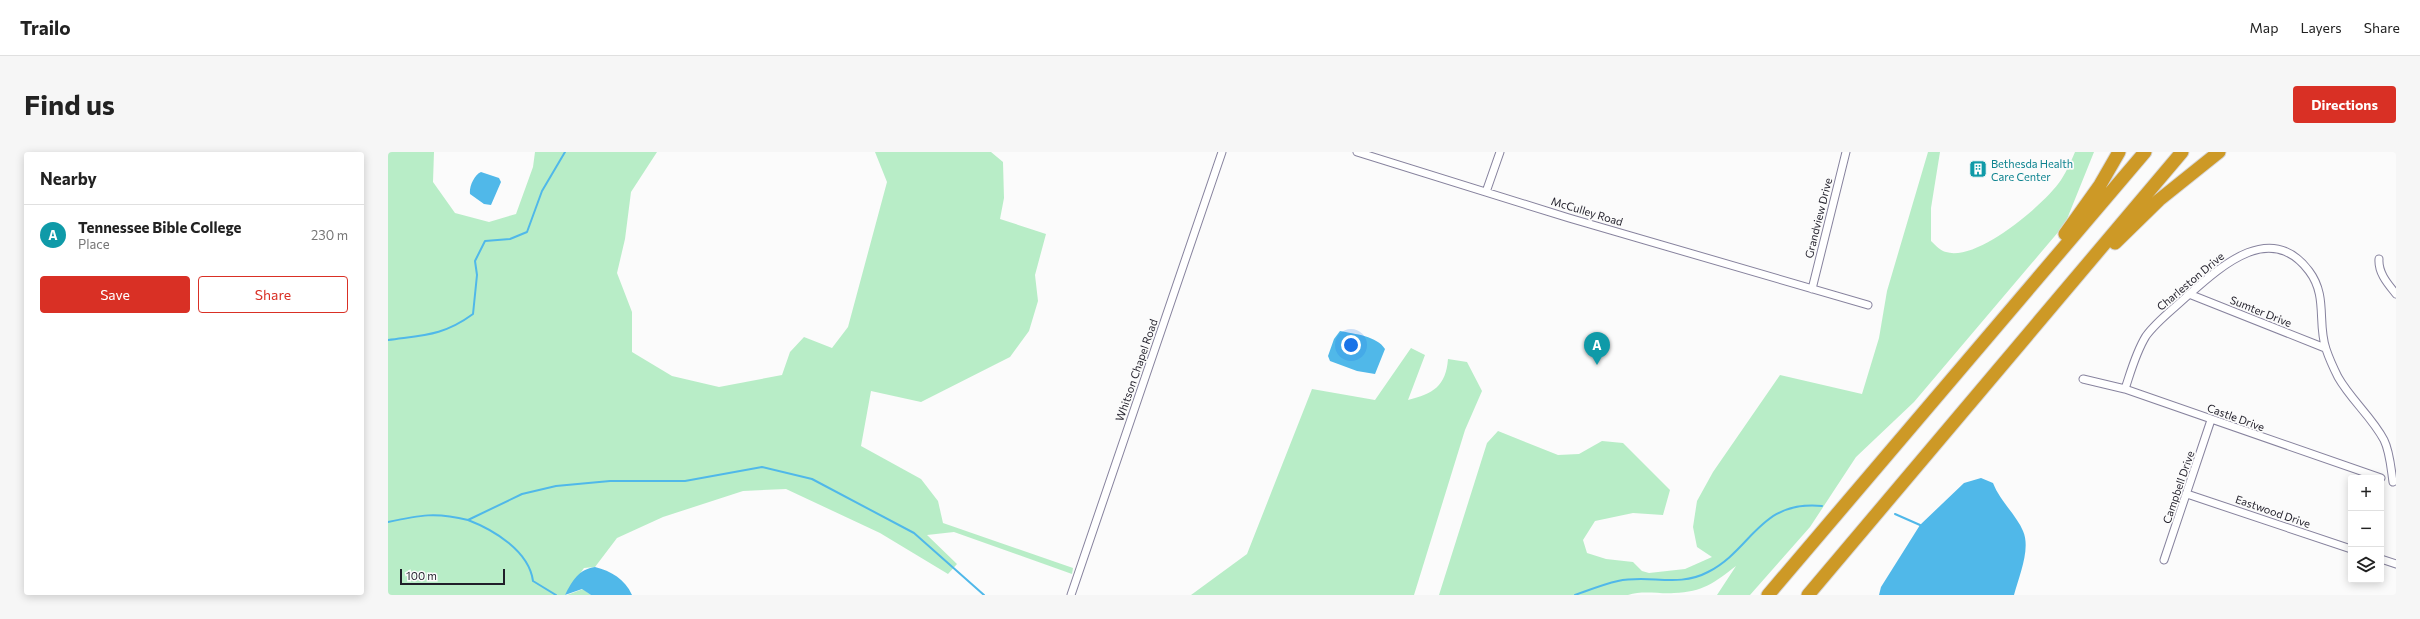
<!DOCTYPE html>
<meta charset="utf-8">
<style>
body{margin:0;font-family:Commissioner,sans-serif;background:#f6f6f6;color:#222}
.controls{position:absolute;right:12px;bottom:12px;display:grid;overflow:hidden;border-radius:4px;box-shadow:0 2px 10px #0003}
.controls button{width:36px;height:36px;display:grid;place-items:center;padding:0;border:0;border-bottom:1px solid #e0e0e0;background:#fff;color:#222;font:20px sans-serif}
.scale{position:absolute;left:12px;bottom:10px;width:105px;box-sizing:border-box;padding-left:4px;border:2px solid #201e29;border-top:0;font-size:11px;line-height:14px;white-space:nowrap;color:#201e29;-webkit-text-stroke:3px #fbfbfb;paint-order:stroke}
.you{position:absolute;left:963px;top:193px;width:14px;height:14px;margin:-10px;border:3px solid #fff;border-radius:50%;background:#1a73e8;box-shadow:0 0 0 6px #1a73e833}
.badge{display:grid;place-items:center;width:26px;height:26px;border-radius:50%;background:#d93025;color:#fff;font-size:13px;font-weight:700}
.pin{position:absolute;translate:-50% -33px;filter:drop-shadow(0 1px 2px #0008)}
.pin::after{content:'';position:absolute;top:21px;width:14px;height:12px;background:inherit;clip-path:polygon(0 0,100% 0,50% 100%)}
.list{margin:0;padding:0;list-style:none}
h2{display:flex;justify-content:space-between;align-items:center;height:52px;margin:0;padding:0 16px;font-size:17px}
h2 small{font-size:13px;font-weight:400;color:#767676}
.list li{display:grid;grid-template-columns:26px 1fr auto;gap:12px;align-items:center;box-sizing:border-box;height:60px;padding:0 16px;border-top:1px solid #e0e0e0}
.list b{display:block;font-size:15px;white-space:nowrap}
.list p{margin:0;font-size:13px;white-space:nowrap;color:#767676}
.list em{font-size:13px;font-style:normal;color:#767676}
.actions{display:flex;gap:8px;padding:12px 16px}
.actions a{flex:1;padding:9px 0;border:1px solid #d93025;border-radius:4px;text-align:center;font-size:14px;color:#d93025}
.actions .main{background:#d93025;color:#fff}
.icon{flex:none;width:22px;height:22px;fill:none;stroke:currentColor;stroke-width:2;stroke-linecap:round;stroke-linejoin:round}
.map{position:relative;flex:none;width:2008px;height:443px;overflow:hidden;border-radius:4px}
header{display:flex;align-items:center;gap:24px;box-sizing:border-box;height:56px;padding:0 20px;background:#fff;border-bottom:1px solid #e0e0e0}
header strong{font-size:19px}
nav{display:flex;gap:22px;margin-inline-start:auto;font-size:14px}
.intro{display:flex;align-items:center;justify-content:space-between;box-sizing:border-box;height:96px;padding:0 24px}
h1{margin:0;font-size:28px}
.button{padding:10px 18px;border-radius:4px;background:#d93025;color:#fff;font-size:14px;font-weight:700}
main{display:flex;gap:24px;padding:0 24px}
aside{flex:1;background:#fff;border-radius:4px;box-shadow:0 2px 10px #0003}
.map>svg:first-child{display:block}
.green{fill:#b8edc7}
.water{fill:#50b8e9}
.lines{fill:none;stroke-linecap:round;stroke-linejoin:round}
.stream{stroke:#50b8e9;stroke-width:2}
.minor-casing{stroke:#87839e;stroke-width:9}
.motorway-casing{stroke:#d7d6d8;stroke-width:15}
.minor{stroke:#fff;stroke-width:7}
.motorway{stroke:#cd9926;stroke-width:13}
.labels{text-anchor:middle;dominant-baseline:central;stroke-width:3.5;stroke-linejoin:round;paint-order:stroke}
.culture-label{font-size:11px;fill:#0d838f;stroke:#fbfbfb;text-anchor:start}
.street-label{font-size:11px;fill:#201e29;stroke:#fbfbfb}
</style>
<header>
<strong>Trailo</strong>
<nav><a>Map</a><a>Layers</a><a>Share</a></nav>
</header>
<div class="intro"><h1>Find us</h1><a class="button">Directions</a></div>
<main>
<aside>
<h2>Nearby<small></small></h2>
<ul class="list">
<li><span class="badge" style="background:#0f9aa8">A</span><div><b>Tennessee Bible College</b><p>Place</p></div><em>230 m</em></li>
</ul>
<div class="actions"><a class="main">Save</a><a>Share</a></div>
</aside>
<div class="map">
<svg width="2008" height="443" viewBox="0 0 2008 443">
<rect width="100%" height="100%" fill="#fbfbfb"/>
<path class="green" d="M0,0H46L45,30L67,61L101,70L128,62L145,15L147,0H269L243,40L237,87L229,121L244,160V200L284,224L331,235L394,223L402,200L416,185L444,196L460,175L499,30L487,0H603L615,10L616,46L612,67L658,82L647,123L650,149L641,179L622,205L533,250L483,239L473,294L533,327L550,349L555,371L685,416L684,422L566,380L539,383L569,412L560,422L492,381L398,337L355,339L275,365L229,386L207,415L196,416L177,443H0Z
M1540,0H1552L1543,56V89C1547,93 1553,99 1558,100C1589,110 1657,52 1673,28C1679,19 1683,9 1687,0H1706L1677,72L1526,250L1468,305L1422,375L1362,443H1329L1348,414C1326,431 1315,440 1286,441C1270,442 1255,438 1240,443H1051L1099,291L1110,279L1170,303L1191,302L1214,289L1235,291L1282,338L1275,363L1245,361L1207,369L1195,388L1199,401L1218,407L1245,410L1254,419L1261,421L1297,417L1324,405L1309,395L1305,375L1309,349L1325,320L1392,223L1474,242L1491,186L1499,139Z
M1023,196L1037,203L1020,248C1045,242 1058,234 1060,207L1079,210L1094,239L1077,278L1026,443H803L859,402L924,237L987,248Z
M195,437L203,443H179Z"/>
<path class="water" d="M93,20L111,26L113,30L103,53L96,52L82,42C81,35 86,23 93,20Z
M952,179C967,182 989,184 997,197L987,222L969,219L942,209L940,204L946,187Z
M1593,326L1605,331C1612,349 1629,364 1635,379C1643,397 1631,424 1626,443H1491L1493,435L1532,373L1576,331Z
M207,415C223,419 237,427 244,443H203L194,437L177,443C184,429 191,417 207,415Z"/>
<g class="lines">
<path class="stream" d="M0,188C35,183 55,184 85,162L89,123L87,109L97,89L122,87L139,80L154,39L177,0
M1507,362L1532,373
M80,368C106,378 141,399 145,429L168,443
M0,370C32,363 48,360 80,368L134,342L168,334L222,329H297L374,315L424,327L526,381L596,443
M1187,443C1201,438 1216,432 1230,429C1261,422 1290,436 1320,420C1365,397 1371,348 1434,354"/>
<defs>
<path id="minor" d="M969,0L1181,66L1480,153
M1098,40L1112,0
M1991,107C1990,121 2000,132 2008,142
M1424,137L1458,0
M1801,142L1937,196
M1695,227L1737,237L1993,326
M1737,237C1743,219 1748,200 1758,184C1768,170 1784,158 1797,146C1831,116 1882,67 1921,119C1940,144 1929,171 1938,197C1941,206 1946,217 1950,225C1963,248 1984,265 1996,288C2002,300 2003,317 2005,330
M1799,342L1963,397
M1993,407L2008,412
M1776,408L1823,268
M683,443L834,0"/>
<path id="motorway" d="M1677,82L1712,33L1731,0
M1727,91L1771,48L1831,0
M1380,443L1757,0
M1420,443L1794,0"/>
</defs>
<use href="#minor" class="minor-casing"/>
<use href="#motorway" class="motorway-casing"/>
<use href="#minor" class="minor"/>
<use href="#motorway" class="motorway"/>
</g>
<defs>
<symbol id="building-square" viewBox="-11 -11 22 22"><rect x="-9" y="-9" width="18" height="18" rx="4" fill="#0f9aa8" stroke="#fbfbfb"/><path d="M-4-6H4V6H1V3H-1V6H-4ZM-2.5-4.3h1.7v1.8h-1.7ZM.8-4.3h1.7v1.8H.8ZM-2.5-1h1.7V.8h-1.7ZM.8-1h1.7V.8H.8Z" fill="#fff"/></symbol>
</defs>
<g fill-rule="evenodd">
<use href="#building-square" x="1580" y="7" width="20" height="20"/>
</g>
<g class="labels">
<g class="culture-label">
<text x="1603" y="11">Bethesda Health<tspan x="1603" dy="13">Care Center</tspan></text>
</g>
<g class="street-label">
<text transform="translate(1199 59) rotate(17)">McCulley Road</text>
<text transform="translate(1430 66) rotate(-76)">Grandview Drive</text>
<text transform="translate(1802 129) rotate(-40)">Charleston Drive</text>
<text transform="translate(1873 159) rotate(22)">Sumter Drive</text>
<text transform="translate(748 218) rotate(-71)">Whitson Chapel Road</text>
<text transform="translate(1848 265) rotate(20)">Castle Drive</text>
<text transform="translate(1790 335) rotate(-71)">Campbell Drive</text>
<text transform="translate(1885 359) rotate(19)">Eastwood Drive</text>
</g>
</g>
</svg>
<div class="controls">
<button>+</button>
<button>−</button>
<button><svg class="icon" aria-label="layers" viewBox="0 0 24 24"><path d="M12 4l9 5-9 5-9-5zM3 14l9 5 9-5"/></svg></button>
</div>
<div class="scale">100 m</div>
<div class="you"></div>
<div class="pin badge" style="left:1209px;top:213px;background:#0f9aa8">A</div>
</div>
</main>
